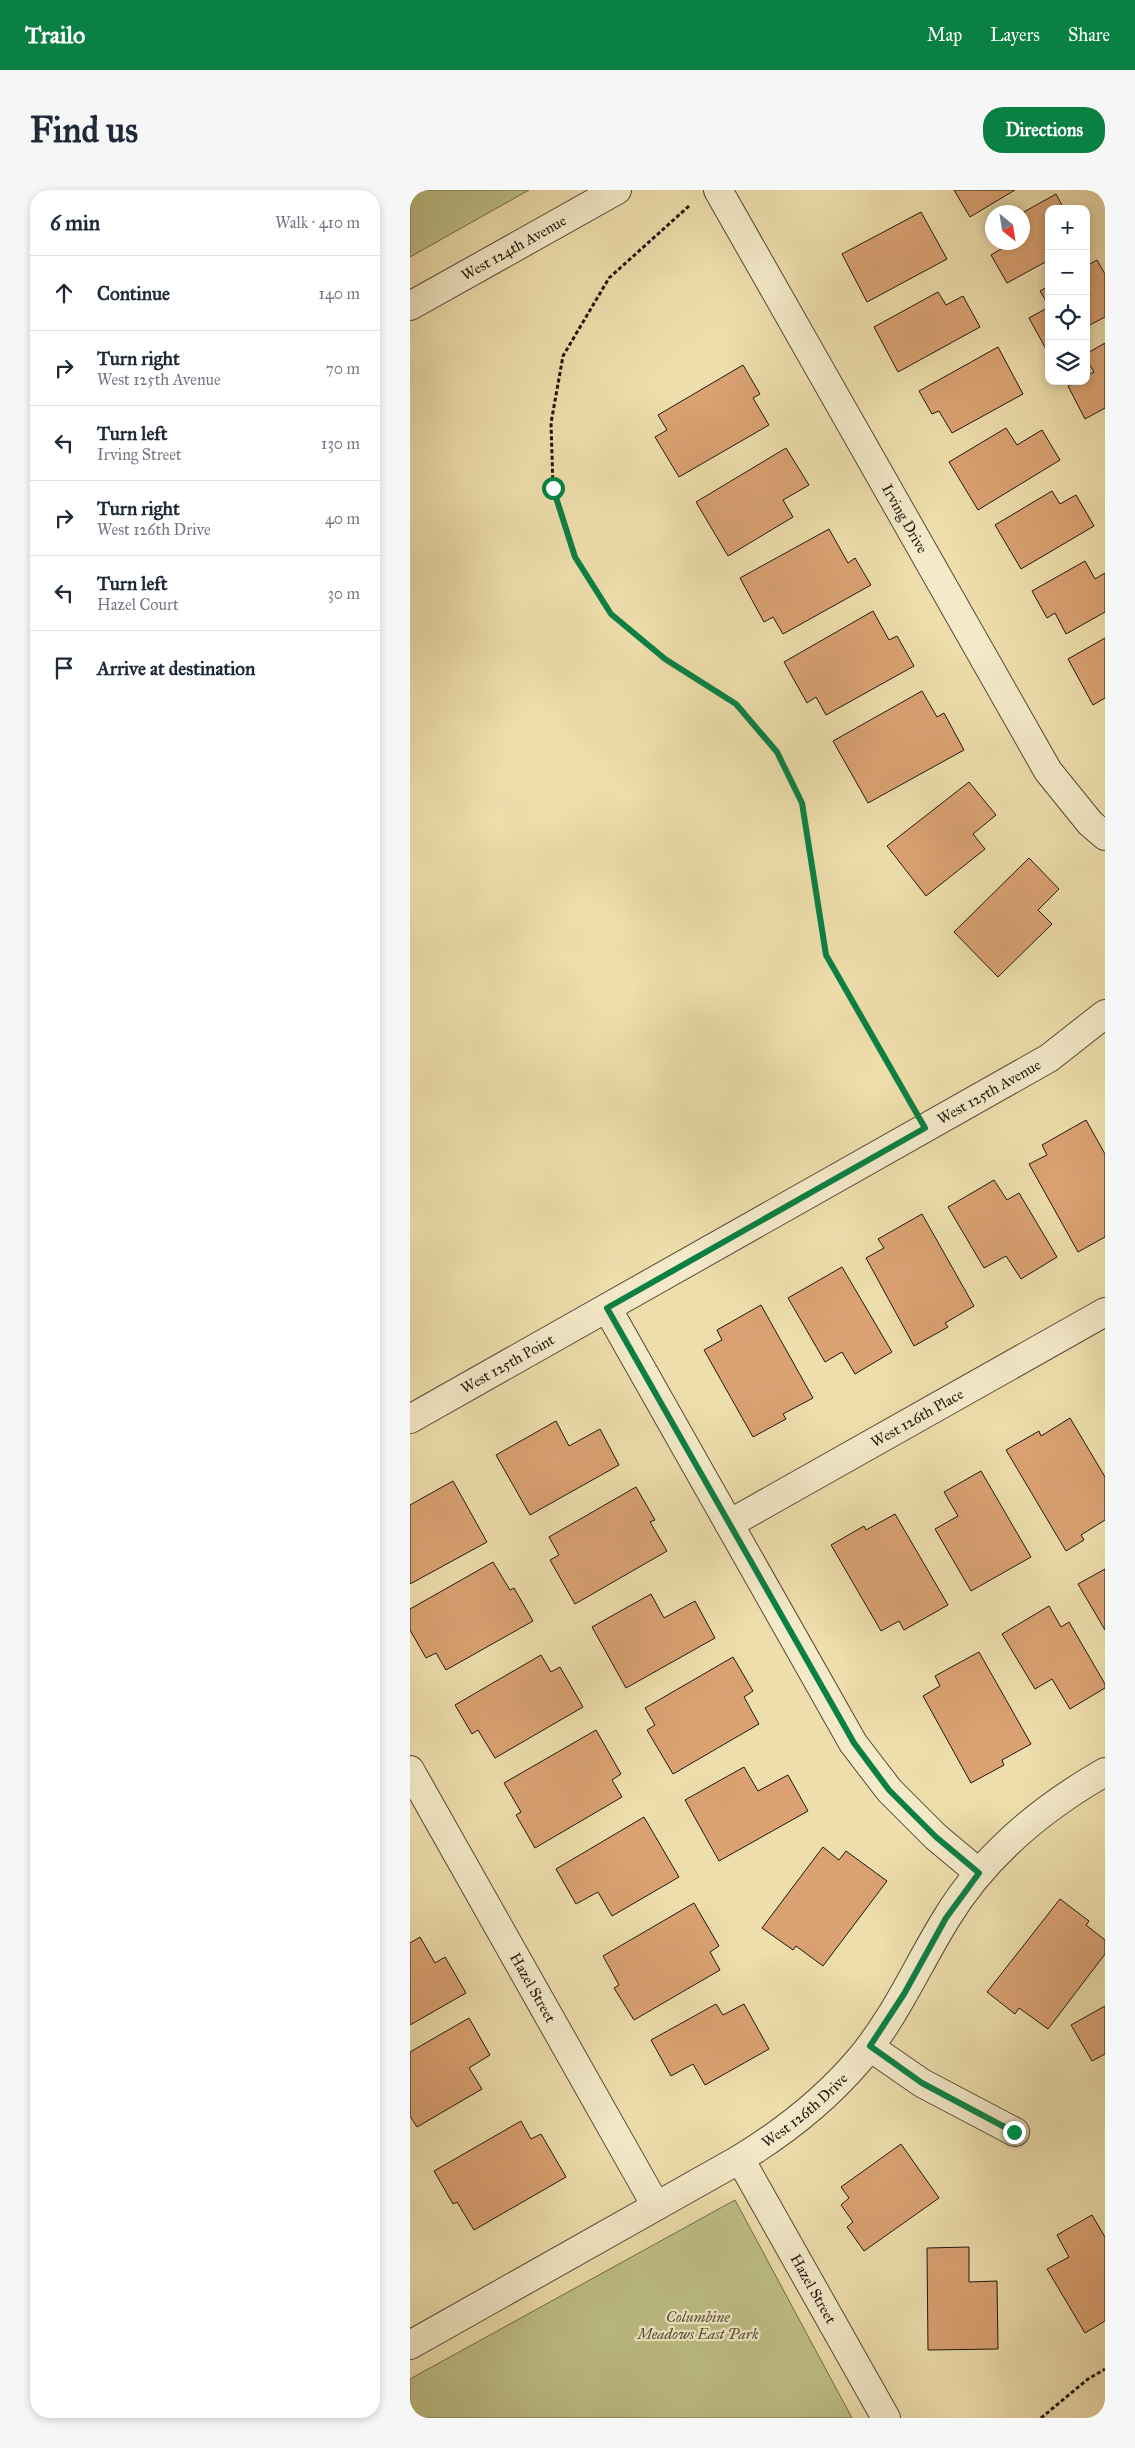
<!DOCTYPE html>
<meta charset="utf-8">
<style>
body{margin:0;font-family:"IM FELL Great Primer",serif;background:#f6f6f7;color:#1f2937}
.controls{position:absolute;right:15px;top:15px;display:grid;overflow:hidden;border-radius:10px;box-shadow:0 2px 8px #0003}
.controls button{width:45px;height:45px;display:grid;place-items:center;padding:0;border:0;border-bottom:1px solid #e0e1e3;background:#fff;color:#1f2937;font:25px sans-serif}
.compass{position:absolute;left:575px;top:15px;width:45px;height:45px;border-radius:50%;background:#fff;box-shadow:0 2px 8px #0003;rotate:150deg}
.stop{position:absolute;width:15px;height:15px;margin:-11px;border:4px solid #0b8043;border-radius:50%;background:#fff}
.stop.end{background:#0b8043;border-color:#fff;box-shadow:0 1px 5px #0008}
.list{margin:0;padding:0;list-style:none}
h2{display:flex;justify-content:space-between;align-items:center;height:65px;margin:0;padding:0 20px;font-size:21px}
h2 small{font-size:16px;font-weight:400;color:#747a83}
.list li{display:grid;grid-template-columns:32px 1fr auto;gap:15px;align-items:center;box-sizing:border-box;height:75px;padding:0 20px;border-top:1px solid #e0e1e3}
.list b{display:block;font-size:19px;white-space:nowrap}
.list p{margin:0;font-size:16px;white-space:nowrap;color:#747a83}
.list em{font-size:16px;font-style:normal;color:#747a83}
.icon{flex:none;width:28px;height:28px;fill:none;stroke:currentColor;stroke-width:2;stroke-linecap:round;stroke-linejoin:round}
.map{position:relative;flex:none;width:695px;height:2228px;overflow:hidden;border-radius:20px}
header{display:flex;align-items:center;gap:30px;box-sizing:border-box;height:70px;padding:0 25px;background:#0b8043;color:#fff}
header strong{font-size:24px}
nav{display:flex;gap:28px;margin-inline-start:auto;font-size:18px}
.intro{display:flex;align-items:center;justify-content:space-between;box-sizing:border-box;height:120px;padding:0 30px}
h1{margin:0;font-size:35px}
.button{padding:12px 22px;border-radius:20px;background:#0b8043;color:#fff;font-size:18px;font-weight:700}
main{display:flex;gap:30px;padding:0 30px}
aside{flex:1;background:#fff;border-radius:20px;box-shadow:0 2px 8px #0003}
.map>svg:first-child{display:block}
.green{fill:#bec086;stroke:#706c4a}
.building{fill:#daa273;stroke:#21170f}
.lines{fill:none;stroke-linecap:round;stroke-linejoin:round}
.street-casing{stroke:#544936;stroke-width:30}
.path{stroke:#21170f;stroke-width:3;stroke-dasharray:4 2.5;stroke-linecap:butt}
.street{stroke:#f4eac9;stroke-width:28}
.route{stroke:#0b8043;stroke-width:6}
.labels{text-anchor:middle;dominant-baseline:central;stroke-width:4.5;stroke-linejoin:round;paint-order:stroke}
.street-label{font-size:15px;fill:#21170f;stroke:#f4eac9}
.park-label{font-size:15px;font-style:italic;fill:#585239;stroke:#f4eac9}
</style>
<header>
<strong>Trailo</strong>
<nav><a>Map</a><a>Layers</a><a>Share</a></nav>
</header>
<div class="intro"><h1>Find us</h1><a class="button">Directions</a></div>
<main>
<aside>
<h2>6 min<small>Walk · 410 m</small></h2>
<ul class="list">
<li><svg class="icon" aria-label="ahead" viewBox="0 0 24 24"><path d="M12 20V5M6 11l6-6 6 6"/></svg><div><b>Continue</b></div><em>140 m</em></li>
<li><svg class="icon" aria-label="right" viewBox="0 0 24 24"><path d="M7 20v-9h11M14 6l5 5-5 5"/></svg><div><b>Turn right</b><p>West 125th Avenue</p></div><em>70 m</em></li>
<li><svg class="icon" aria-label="left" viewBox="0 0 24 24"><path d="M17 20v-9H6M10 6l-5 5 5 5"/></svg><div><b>Turn left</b><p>Irving Street</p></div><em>130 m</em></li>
<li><svg class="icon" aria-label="right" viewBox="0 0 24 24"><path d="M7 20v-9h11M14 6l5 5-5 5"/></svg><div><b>Turn right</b><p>West 126th Drive</p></div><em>40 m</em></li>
<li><svg class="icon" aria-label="left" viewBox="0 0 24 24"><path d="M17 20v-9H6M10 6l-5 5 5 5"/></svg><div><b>Turn left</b><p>Hazel Court</p></div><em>30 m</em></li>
<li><svg class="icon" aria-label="arrive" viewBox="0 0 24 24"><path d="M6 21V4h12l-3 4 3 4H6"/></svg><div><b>Arrive at destination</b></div></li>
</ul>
</aside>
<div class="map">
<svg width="695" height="2228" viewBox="0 0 695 2228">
<rect width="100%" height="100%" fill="#eedeac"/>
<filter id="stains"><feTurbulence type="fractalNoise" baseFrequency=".004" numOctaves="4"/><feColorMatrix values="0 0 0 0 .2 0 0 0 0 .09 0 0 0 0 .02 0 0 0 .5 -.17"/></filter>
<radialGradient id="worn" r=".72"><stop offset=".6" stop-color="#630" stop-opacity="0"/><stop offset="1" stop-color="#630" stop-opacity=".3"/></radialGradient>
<path class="green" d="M0,0H119L0,67Z
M325,2010L442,2228H0V2189Z"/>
<path class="building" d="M544,0H605L560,27Z
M646,4L654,19H639V70L597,93L581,65L603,52H612V23Z
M511,22L537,69L457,112L432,64Z
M687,70L695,84V127L676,137V76Z
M639,96V116L630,101Z
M528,102L536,115L553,106L570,137L488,182L464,137Z
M639,117V157L636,159L619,128Z
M695,153V218L675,229L658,196L667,191H676V186L684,182L676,169V164Z
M588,157L613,204L542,243L529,221L522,224L509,201Z
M333,175L350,204L343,208L359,235L269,287L245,247L257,240L248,225Z
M596,238L607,255L632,240L650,270L568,320L539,272Z
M376,258L399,295L373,310L383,327L318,366L286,312Z
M642,301L650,314L666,305L684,336L611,379L585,335Z
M419,339L438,373L445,368L461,395L373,444L363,427L354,432L330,388Z
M675,371L685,389L695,383V422L656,444L645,423L637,428L622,401Z
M463,421L479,450L487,446L504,476L416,525L406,507L397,513L374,472Z
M695,448V508L683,515L658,469Z
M512,501L527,527L534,523L554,560L458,613L423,551Z
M559,592L586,625L563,644L575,659L516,706L477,656Z
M619,668L649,699L628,720L642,734L588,787L544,742Z
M676,930L695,964V1047L668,1062L619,974L637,965L632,955Z
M584,990L597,1010L609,1003L647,1067L611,1089L596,1066L574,1078L538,1017Z
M512,1024L564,1116L535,1133L538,1137L504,1156L456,1068L474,1058L468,1049Z
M432,1077L482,1162L445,1184L432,1162L415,1172L378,1108Z
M351,1115L403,1208L373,1224L376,1229L343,1247L294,1160L312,1150L307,1140Z
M660,1228L695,1287V1330L671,1345L674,1350L656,1361L596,1260L629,1241L631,1246Z
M146,1231L159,1256L190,1239L209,1275L120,1325L86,1265Z
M571,1281L621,1367L561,1401L525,1339L548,1326L534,1302Z
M43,1291L77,1352L0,1394V1315Z
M226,1297L245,1330L240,1332L257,1361L165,1414L140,1370L149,1365L139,1347Z
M485,1324L538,1415L494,1440L489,1431L471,1441L421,1355L454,1336L456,1340Z
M83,1372L100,1400L104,1398L123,1431L36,1480L26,1463L16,1468L0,1440V1419Z
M695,1379V1440L668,1394Z
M241,1404L254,1428L285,1411L305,1448L216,1498L182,1437Z
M639,1416L651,1437L659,1432L695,1494V1498L660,1519L642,1489L625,1499L592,1444Z
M569,1462L621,1554L592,1570L594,1575L561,1593L513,1506L530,1496L525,1486Z
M131,1465L141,1482L150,1477L173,1517L85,1568L68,1540L62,1544L45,1515Z
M323,1467L343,1501L334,1507L349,1534L263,1584L237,1540L245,1535L235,1518Z
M186,1540L211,1584L202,1590L212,1607L125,1658L106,1625L111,1622L94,1593Z
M334,1577L348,1601L378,1585L398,1621L309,1671L275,1610Z
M234,1627L269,1687L202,1726L188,1702L166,1714L146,1679Z
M413,1657L429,1670L436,1661L477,1691L413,1776L386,1756L383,1760L352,1738Z
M650,1709L679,1731L676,1735L695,1750V1764L638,1839L609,1818L605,1824L577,1802Z
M284,1713L309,1756L300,1762L310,1780L224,1830L204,1798L209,1795L193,1766Z
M10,1747L25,1773L35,1767L56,1803L0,1835V1753Z
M306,1814L313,1825L334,1814L359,1859L295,1895L283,1874L261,1886L241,1850Z
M695,1816V1864L682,1871L661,1835Z
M59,1828L80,1865L59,1878L72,1899L7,1937L0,1926V1862Z
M111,1931L121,1949L131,1944L156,1987L64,2040L47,2012L43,2014L24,1981Z
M491,1954L529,2008L454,2061L437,2037L443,2032L431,2015L439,2008L431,1997Z
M682,2025L695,2047V2131L675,2143L637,2079L659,2067L647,2045Z
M559,2057V2092L587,2091L588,2159L518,2160L517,2058Z"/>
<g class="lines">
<defs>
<g id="street">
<path id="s1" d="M308,0L638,581L680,633L695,646"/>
<path id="s2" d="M0,116L207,0"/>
<path d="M197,1118L443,1553L479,1600L526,1647L569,1683"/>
<path id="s3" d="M0,1229L639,868L695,824"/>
<path id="s4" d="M319,1334L695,1122"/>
<path id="s5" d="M0,1580L246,2016"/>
<path d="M460,1857L512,1893L605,1942"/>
<path id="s6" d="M330,1969L476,2228"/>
<path id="s7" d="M0,2155L330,1969C374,1942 415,1910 449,1870C485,1828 507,1776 536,1729C574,1666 632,1618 695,1582"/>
</g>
</defs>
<use href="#street" class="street-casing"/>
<path class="path" d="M279,16L199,88L153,166L141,233L143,298L165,367L201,424L255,469L326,514L367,562L392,613L416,765L499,910
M631,2228L678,2189L695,2179"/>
<use href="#street" class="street"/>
</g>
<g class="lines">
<path class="route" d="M143,298L165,367L201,424L255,469L326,514L367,562L392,613L416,765L515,938L197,1118L444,1553L479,1600L526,1647L569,1683L536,1728L494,1804L460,1856L512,1893L604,1942"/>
</g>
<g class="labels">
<g class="street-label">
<text stroke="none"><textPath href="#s2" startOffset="119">West 124th Avenue</textPath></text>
<text stroke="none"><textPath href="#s1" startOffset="378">Irving Drive</textPath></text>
<text stroke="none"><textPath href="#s3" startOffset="665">West 125th Avenue</textPath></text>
<text stroke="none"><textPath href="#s3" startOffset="112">West 125th Point</textPath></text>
<text stroke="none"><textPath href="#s4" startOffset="216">West 126th Place</textPath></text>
<text stroke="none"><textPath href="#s5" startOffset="250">Hazel Street</textPath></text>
<text stroke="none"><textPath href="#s7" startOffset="460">West 126th Drive</textPath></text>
<text stroke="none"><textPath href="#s6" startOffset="149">Hazel Street</textPath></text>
</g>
<g class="park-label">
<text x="288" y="2127">Columbine<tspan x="288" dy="17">Meadows East Park</tspan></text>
</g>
</g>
<rect width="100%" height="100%" filter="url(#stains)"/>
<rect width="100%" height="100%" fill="url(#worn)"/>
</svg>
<div class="controls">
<button>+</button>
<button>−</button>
<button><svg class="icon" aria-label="locate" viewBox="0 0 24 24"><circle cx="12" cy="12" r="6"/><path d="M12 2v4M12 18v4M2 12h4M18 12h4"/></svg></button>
<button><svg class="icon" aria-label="layers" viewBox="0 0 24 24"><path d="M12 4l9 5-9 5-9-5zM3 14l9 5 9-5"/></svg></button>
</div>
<svg class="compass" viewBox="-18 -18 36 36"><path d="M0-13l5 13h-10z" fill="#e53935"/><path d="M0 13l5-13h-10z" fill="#747a83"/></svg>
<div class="stop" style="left:143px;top:298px"></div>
<div class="stop end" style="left:604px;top:1942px"></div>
</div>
</main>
